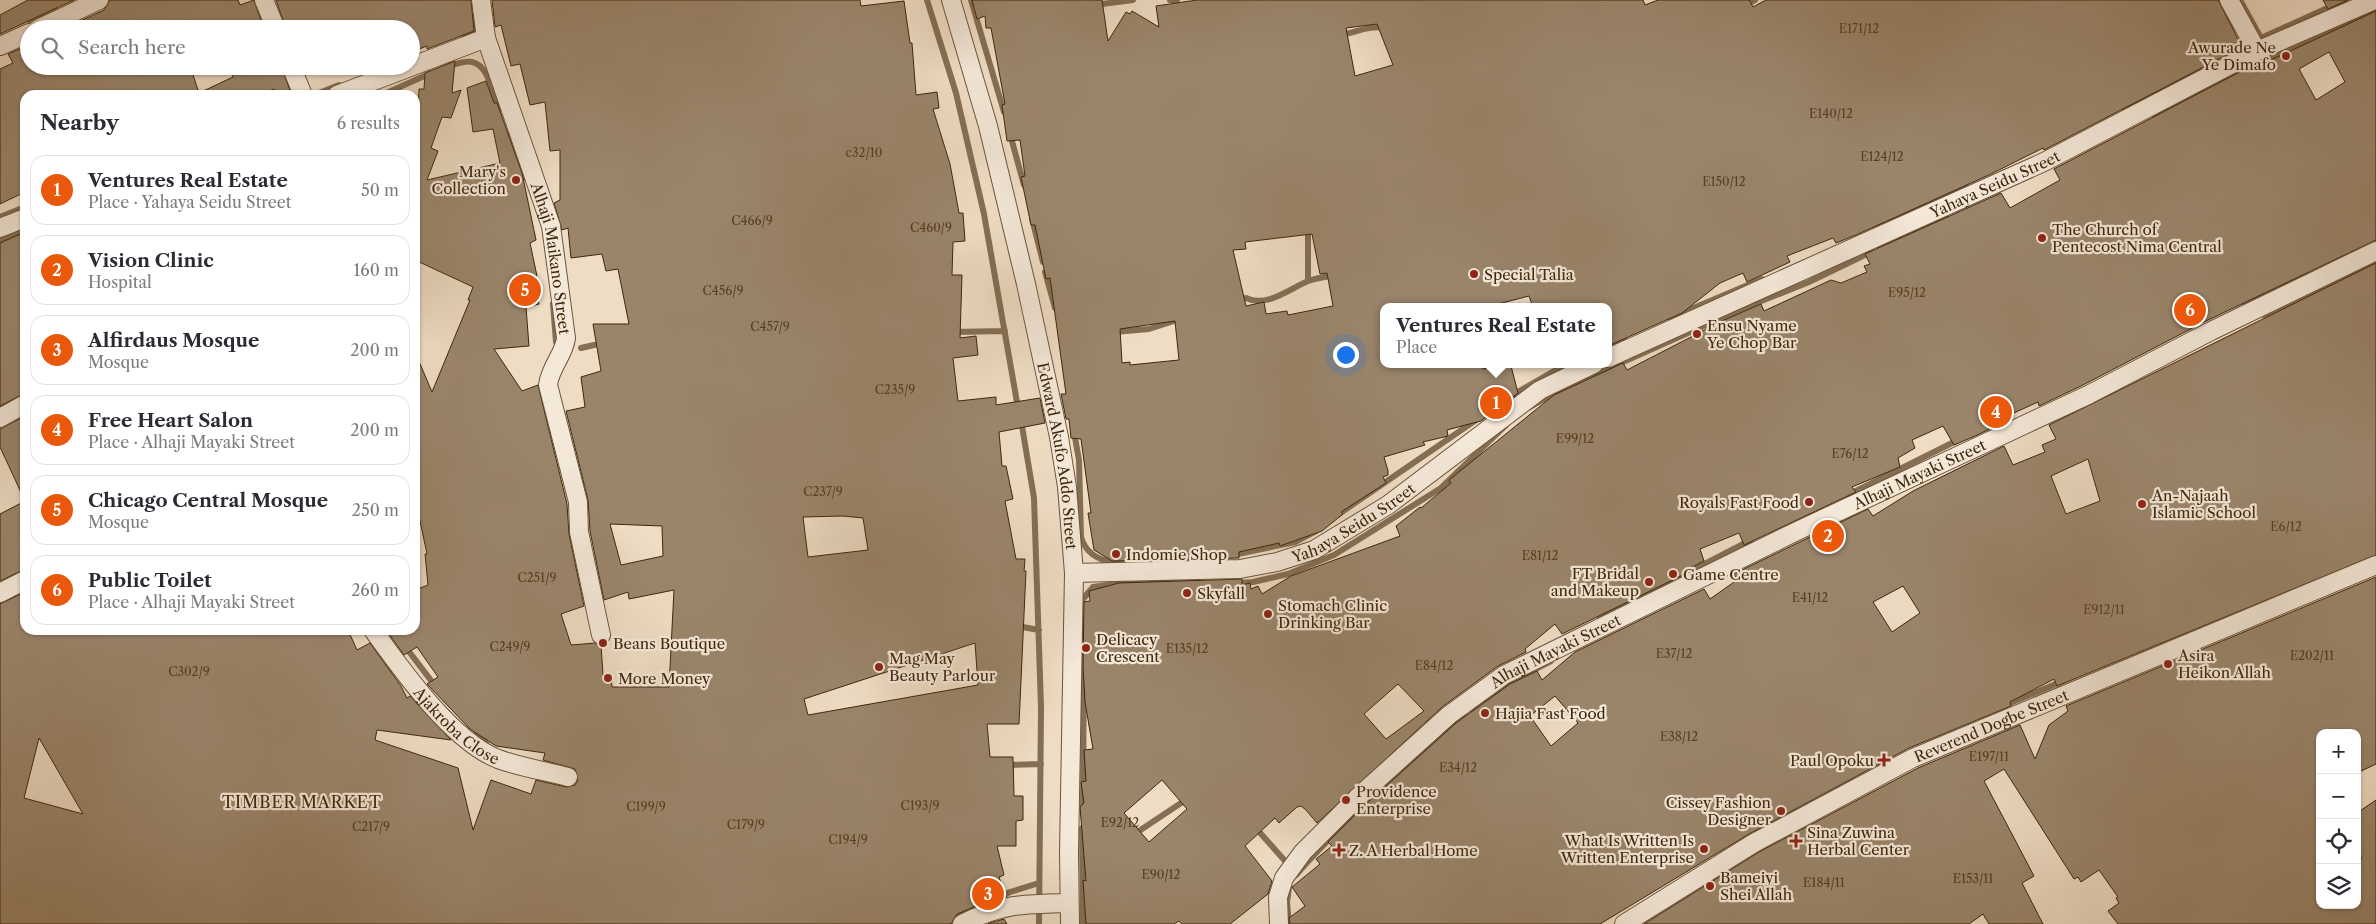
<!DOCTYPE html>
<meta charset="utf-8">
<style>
body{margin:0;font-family:"Libre Caslon Text",serif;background:#f2f2f3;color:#2b2b33}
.controls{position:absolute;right:15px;bottom:15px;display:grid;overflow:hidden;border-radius:10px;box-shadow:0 1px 4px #0004}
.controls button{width:45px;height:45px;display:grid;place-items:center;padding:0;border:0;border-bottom:1px solid #e1e1e2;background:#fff;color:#2b2b33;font:25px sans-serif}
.you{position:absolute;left:1345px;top:354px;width:18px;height:18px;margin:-12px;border:4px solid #fff;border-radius:50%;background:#1a73e8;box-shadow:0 0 0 8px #1a73e833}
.badge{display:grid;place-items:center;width:32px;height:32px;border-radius:50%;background:#ea580c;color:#fff;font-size:16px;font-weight:700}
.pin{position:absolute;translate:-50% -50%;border:2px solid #fff;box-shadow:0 1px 5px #0006}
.popup{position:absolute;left:1380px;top:303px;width:232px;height:65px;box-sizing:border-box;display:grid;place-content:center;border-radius:10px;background:#fff;filter:drop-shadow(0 1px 4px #0005);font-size:16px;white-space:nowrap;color:#7c7c81}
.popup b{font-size:19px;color:#2b2b33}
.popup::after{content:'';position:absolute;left:50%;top:100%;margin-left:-10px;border:10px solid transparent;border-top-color:#fff}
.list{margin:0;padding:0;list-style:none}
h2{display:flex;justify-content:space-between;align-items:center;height:65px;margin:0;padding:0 20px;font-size:21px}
h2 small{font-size:16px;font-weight:400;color:#7c7c81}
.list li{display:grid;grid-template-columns:32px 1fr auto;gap:15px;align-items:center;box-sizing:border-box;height:70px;margin:0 10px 10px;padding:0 10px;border:1px solid #e1e1e2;border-radius:15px}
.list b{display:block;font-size:19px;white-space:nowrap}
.list p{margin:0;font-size:16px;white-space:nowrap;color:#7c7c81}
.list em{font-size:16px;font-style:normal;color:#7c7c81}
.icon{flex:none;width:28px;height:28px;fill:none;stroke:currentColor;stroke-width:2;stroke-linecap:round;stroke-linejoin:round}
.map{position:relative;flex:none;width:2376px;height:924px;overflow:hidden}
.search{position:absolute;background:#fff;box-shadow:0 1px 4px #0004;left:20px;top:20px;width:400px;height:55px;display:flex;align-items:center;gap:12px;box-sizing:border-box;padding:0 18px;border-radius:28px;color:#7c7c81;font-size:19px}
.panel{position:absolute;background:#fff;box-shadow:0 1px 4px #0004;left:20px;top:90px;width:400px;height:545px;border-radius:15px}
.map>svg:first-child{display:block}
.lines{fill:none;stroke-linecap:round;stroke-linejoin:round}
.stream{stroke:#846e54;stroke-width:6}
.building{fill:#9a856b;stroke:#3f270b;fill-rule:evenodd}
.minor-casing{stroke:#6b5439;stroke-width:20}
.minor{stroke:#f4e8d9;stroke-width:18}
.poi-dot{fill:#8f2418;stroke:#f4e8d9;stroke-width:2}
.labels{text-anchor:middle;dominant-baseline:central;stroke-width:4.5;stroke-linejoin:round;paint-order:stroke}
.number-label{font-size:12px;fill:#563e23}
.poi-label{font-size:15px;fill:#3f270b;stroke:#f4e8d9;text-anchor:start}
.street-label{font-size:15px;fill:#3f270b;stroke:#f4e8d9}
.neighbourhood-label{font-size:16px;letter-spacing:1px;fill:#3f270b;stroke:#f4e8d9}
</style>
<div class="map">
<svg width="2376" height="924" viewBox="0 0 2376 924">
<rect width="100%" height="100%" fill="#eedcc4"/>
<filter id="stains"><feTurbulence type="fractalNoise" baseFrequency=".004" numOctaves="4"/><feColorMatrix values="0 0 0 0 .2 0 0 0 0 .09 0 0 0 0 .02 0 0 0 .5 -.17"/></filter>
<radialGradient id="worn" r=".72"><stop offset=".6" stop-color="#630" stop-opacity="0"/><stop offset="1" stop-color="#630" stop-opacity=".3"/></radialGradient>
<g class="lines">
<path class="stream" d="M927,0L956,93L984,214L1018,408
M971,0L1004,112
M1170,0H1177
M2240,0L2261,38L2345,0
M1094,5L1133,0
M1743,7L1755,0
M29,20L55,10L51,0
M1339,35C1356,33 1368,25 1385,28
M464,38L475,30V16
M448,66C454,65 465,60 472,62C489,65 494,97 499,110
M314,95L339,85
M382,95L431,73
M2124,108L2202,70
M2154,114L2242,71L2376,11
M508,134L525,178
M1010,134L1024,185
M0,217L25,207
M1032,219L1043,262
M1308,227V280
M1878,227L1966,185
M0,241L25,231
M1880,247L1945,216
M1045,272L1055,308
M1238,301L1246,298C1267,308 1289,289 1308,281C1316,278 1326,277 1334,275
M2244,303L2307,273
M553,304L556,342
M2264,315L2376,262
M1670,318L1762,279
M953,332L1005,331
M1114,332L1149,329L1174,321
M1608,346L1624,339
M581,348L603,343
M1511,396L1566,364
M0,406L25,394
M1530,407L1558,391L1744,308L1809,282L1871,252
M1021,420L1034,498L1041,707L1039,924
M1074,432L1079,460L1081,537C1092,575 1145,561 1175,559
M1848,495L1960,439
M1336,516L1476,420
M1233,555L1295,542L1316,531
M1236,583L1253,582L1288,574L1334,555L1441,488L1506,425
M1600,618L1751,540
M1017,626L1039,630
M1084,638L1083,599L1093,587C1127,582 1160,578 1193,582
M404,645L436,687
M2003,706L2063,681
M1472,709L1511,682L1551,661
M475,729L490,749
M1007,765L1041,764
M1083,813L1084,648
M1254,826L1286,862
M1082,828L1083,924
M1133,835L1187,799
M1296,875C1347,817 1406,765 1464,714
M943,924L1010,892L1039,883
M1289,924L1287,902L1289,888"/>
</g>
<path class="building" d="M28,0H74L0,34V15Z
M110,0H238L240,5L254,0L264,29H63L104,10Z
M276,0H471L474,31L427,49V46L411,52V29H286Z
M492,0H860L861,6L904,1L910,43H912L916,95L937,92L939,108L933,109L950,164L959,213H963L965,241L953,242L952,275H962L960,338L976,336L978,355L953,358L958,401L996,397V405L1040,398L1045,423L999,432L1002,466H1006L1013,499L1005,501L1016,559H1025L1024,571H1026L1019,724H987L990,757H1013L1014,796H1023V820L1016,821V846H997L1004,875L999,877L1006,897L986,902L957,914L951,924H0V604L25,592V630H348L357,650L370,643L401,686L407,698L410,696L451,740L377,730L375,740L458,768L473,830L491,780L531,794L536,780L566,787L575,785L578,780L575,769L543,760L545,753L496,746L470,729L427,684L438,677L417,647L404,655L389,634L398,630H415V590L428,585L425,554H427L415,497V352L432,392L470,300H468L473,287L415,260V120L418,112L419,89H424L425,73L455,61L452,93L461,90L451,118L442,117L431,148L438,151L427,180L500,163L493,129L473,132L467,88L486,81L494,103H497L522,173L536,240L530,243L537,276L533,277L539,304L526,307L529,346L494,349L522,391L538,385L567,504L569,534L584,606L561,614L571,645L595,643L601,645L603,675H611L612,687H669L674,590L629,599L628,592L604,600L590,531L588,500L566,411L585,407L581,377L601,371L593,324H629L618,269L606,271L602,254L571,258L568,228L562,230L554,203L560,200V150L550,151L545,102L530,105L520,64L511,66L501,25L495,27ZM843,516L863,518L868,550L808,557L803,517ZM610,524L662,526L663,556L621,565ZM975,643L978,685L808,715L804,699ZM39,738L83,814L24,798Z
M972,0H1102L1108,41L1126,12L1130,14L1132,11L1159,27L1156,6L1197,0H1643L1645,5L1658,0H1749L1753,7L1766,0H2218L2242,47L2044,150L2043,148L1991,174L1856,235L1836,243L1833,238L1787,256L1790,262L1747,282L1743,273L1720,283L1682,313L1608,346V307H1533L1529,296L1498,304L1499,307H1384V364H1483V369L1508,364V367L1511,366L1518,393L1481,421L1447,430L1448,436L1423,442L1425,445L1384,457L1388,471V475L1383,477L1386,483L1341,512L1343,514L1322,531L1280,546L1279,543L1239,552V558L1112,561L1094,550L1088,513H1091L1081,439L1071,438L1069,419H1066L1061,394H1066L1050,278L1046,279L1035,225H1031L1021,177L1025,176L1020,140L1007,141L1002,105L1005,104L991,28H986L985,16L977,19ZM1377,24L1393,65L1355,76L1346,28ZM1312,234L1320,274L1327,273L1333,306L1288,315L1287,311L1266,314L1264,302L1246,306L1233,250L1246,249L1245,242ZM1175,321L1179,360L1130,365V362L1122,363L1120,329Z
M2323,0H2348L2328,9Z
M2376,11V240L2206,321L2083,385L2039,406L2038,402L2005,417L2006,419L1994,423L1996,426L1975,436L1954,445L1943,426L1912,440L1915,448L1898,458L1900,467L1852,487L1856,492L1744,545L1739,533L1700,549L1704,561L1692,567L1693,570L1562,634L1555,624L1525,649L1526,652L1498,666L1442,707L1317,823L1306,810L1301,806L1297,807L1279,823L1275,818L1245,846L1272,881L1268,894L1230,924H1182L1179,921L1174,924H1086L1083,880L1086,881L1080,807L1084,803L1081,782L1086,781L1084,750L1093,749L1085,702L1083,666L1084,602L1090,601L1089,591L1119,583L1242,579V585L1250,583L1251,589L1258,586L1262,594L1291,576L1400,536L1396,526L1420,507L1421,508L1451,483L1449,480L1554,395L1623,363L1627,370L1722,321L1761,304L1764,311L1831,280L1841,283L1867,272L1864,266L1870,264L1865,254L2001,193L2010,208L2060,180L2054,169L2255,64L2256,67ZM2329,52L2345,82L2316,100L2299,69ZM1398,684L1424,711L1386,739L1364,714ZM1162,780L1187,809L1149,842L1124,813Z
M29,45V66H190L199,93L233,77L228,66H281L291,93L277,95L274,89L260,95H25V192L0,204V69L13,63L8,54Z
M25,232V393L0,406V243Z
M2376,263V555L2057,686L2054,679L2010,702L2011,706L1909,748L1749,834L1600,924H1290L1289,918L1305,906L1292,887L1320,864L1316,859L1332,846L1328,842L1364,806L1456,723L1510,684L1537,671L1542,680L1575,652L1704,589L1710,599L1737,580L1734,574L1746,568L1868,509L1873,516L1913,491L2004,446L2013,465L2045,452L2042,445L2056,439L2049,425ZM2088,459L2100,501L2066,514L2051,476ZM1903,586L1920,613L1892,632L1873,602ZM1555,696L1578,723L1551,746L1530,716Z
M25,416V569L0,581V514L25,501L0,447V429Z
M2376,577V764L2357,773V733H2320V905H2357V862L2362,859L2357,852V813L2376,800V924H2118L2108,911L2119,903L2116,898L2118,897L2099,870L2081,882L2078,877L2074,879L2004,769L1984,781L2034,876L2022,883L2043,924H1989L1983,914L1969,924H1644L1759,852L1918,768L2020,725L2035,759L2049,725L2068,711L2066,706Z
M1004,919L1007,924H988L993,922Z"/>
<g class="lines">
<defs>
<g id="minor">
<path d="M264,0L276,29"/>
<path id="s1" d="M481,0L486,38L551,226L566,338C564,355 550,367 548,385L578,502L579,532L601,635"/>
<path id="s2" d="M951,0L988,126L1026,284L1059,437L1067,487L1074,573L1069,852L1070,924"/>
<path d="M2229,0L2257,51"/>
<path d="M38,29L99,0"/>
<path d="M0,46L29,33"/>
<path d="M291,66L303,95"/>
<path d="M337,95L486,38"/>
<path d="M0,228L25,218"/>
<path id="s3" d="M1608,358L2044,162L2257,51L2375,0"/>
<path d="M0,418L25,404"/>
<path id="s4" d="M1074,573L1240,569L1277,562L1314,550L1388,505L1540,390L1594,364"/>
<path d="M0,593L25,580"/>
<path id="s5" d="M373,630C401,669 452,741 498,759C520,767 545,771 568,777"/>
<path d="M962,924C1002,903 1025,904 1069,903"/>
<path id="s6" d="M1279,924L1278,897L1284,878L1303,852L1357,798L1449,715L1504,675L1795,532L2088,395L2211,331L2376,251"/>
<path id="s7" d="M1624,924L1754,843L1913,758L2376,565"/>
</g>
</defs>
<use href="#minor" class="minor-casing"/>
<use href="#minor" class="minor"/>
</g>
<g class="poi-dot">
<circle cx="2286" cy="56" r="5"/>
<circle cx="516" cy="180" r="5"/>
<circle cx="2042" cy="238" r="5"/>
<circle cx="1474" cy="274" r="5"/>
<circle cx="1697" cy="334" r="5"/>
<circle cx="1809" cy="502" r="5"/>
<circle cx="2142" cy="504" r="5"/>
<circle cx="1116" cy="554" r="5"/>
<circle cx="1673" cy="574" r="5"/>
<circle cx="1649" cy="582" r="5"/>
<circle cx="1187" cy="593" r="5"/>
<circle cx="1268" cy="614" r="5"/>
<circle cx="603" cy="643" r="5"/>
<circle cx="1086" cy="648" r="5"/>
<circle cx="2168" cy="664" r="5"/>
<circle cx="879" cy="667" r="5"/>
<circle cx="608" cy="678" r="5"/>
<circle cx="1485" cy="713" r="5"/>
<path d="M1881.5 752.5h5v5h5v5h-5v5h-5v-5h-5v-5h5z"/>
<circle cx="1346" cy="800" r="5"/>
<circle cx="1781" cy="811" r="5"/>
<path d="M1793.5 833.5h5v5h5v5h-5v5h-5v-5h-5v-5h5z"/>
<circle cx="1704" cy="849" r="5"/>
<path d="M1336.5 842.5h5v5h5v5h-5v5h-5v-5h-5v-5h5z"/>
<circle cx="1710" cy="886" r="5"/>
</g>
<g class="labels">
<g class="number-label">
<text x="1859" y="28">E171/12</text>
<text x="1831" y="113">E140/12</text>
<text x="864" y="152">c32/10</text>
<text x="1882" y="156">E124/12</text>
<text x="1724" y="181">E150/12</text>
<text x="752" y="220">C466/9</text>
<text x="931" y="227">C460/9</text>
<text x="723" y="290">C456/9</text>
<text x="1907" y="292">E95/12</text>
<text x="770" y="326">C457/9</text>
<text x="895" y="389">C235/9</text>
<text x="1575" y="438">E99/12</text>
<text x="1850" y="453">E76/12</text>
<text x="823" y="491">C237/9</text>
<text x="2286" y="526">E6/12</text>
<text x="1540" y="555">E81/12</text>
<text x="537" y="577">C251/9</text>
<text x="1810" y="597">E41/12</text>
<text x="2104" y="609">E912/11</text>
<text x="510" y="646">C249/9</text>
<text x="1187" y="648">E135/12</text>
<text x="1674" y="653">E37/12</text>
<text x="2312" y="655">E202/11</text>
<text x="1434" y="665">E84/12</text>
<text x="189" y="671">C302/9</text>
<text x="1679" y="736">E38/12</text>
<text x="1989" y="756">E197/11</text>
<text x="1458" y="767">E34/12</text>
<text x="920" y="805">C193/9</text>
<text x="646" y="806">C199/9</text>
<text x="1120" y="822">E92/12</text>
<text x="746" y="824">C179/9</text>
<text x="371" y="826">C217/9</text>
<text x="848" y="839">C194/9</text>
<text x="1161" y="874">E90/12</text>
<text x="1973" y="878">E153/11</text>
<text x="1824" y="882">E184/11</text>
</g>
<g class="poi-label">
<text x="2276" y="47" text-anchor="end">Awurade Ne<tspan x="2276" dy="17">Ye Dimafo</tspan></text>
<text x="506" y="171" text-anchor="end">Mary's<tspan x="506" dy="17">Collection</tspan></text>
<text x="2052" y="229">The Church of<tspan x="2052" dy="17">Pentecost Nima Central</tspan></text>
<text x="1484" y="274">Special Talia</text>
<text x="1707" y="325">Ensu Nyame<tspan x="1707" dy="17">Ye Chop Bar</tspan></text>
<text x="2152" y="495">An-Najaah<tspan x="2152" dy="17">Islamic School</tspan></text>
<text x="1799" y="502" text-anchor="end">Royals Fast Food</text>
<text x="1126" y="554">Indomie Shop</text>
<text x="1639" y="573" text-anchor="end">FT Bridal<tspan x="1639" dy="17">and Makeup</tspan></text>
<text x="1683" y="574">Game Centre</text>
<text x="1197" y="593">Skyfall</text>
<text x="1278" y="605">Stomach Clinic<tspan x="1278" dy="17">Drinking Bar</tspan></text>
<text x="1096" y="639">Delicacy<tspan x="1096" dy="17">Crescent</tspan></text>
<text x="613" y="643">Beans Boutique</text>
<text x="2178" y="655">Asira<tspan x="2178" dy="17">Heikon Allah</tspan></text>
<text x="889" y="658">Mag May<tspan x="889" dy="17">Beauty Parlour</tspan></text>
<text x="618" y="678">More Money</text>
<text x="1495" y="713">Hajia Fast Food</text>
<text x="1874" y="760" text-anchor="end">Paul Opoku</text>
<text x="1356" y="791">Providence<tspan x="1356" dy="17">Enterprise</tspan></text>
<text x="1771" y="802" text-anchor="end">Cissey Fashion<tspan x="1771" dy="17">Designer</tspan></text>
<text x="1807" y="832">Sina Zuwina<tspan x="1807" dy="17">Herbal Center</tspan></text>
<text x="1694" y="840" text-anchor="end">What Is Written Is<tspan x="1694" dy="17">Written Enterprise</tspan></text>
<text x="1349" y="850">Z. A Herbal Home</text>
<text x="1720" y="877">Bameiyi<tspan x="1720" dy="17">Shei Allah</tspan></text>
</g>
<g class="street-label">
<text stroke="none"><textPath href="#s3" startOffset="424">Yahaya Seidu Street</textPath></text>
<text stroke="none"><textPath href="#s1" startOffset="269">Alhaji Maikano Street</textPath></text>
<text stroke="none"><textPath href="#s2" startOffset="469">Edward Akufo Addo Street</textPath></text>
<text stroke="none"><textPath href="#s6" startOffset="809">Alhaji Mayaki Street</textPath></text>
<text stroke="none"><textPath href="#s4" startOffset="290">Yahaya Seidu Street</textPath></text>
<text stroke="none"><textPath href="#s6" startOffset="404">Alhaji Mayaki Street</textPath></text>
<text stroke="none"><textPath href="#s5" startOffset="128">Ajakroba Close</textPath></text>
<text stroke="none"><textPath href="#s7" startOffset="418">Reverend Dogbe Street</textPath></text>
</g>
<g class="neighbourhood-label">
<text x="302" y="802">TIMBER MARKET</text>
</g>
</g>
<rect width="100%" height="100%" filter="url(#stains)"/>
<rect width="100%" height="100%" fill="url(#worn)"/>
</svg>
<div class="controls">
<button>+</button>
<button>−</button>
<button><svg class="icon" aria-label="locate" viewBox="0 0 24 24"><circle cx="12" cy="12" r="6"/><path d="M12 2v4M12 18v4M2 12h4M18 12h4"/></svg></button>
<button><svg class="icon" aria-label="layers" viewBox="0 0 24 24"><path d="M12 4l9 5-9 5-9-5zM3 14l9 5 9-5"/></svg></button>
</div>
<div class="you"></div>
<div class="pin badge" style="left:1496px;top:403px">1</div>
<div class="popup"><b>Ventures Real Estate</b>Place</div>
<div class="pin badge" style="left:1828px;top:536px">2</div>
<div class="pin badge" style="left:988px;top:894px">3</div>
<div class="pin badge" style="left:1996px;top:412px">4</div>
<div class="pin badge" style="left:525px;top:290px">5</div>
<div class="pin badge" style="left:2190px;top:310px">6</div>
<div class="search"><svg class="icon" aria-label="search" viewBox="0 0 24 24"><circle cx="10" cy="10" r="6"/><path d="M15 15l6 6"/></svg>Search here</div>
<section class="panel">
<h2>Nearby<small>6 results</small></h2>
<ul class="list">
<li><span class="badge">1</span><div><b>Ventures Real Estate</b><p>Place · Yahaya Seidu Street</p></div><em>50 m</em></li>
<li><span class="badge">2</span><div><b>Vision Clinic</b><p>Hospital</p></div><em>160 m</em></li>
<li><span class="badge">3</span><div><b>Alfirdaus Mosque</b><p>Mosque</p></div><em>200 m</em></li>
<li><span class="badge">4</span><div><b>Free Heart Salon</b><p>Place · Alhaji Mayaki Street</p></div><em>200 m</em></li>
<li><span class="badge">5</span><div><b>Chicago Central Mosque</b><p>Mosque</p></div><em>250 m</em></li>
<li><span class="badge">6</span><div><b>Public Toilet</b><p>Place · Alhaji Mayaki Street</p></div><em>260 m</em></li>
</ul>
</section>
</div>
